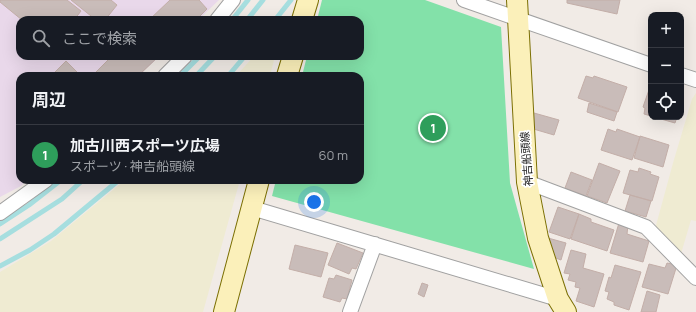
<!DOCTYPE html>
<html lang="ja">
<meta charset="utf-8">
<style>
body{margin:0;font-family:Manrope,"Noto Sans JP",sans-serif;background:#20242c;color:#f1f3f6}
.controls{position:absolute;right:12px;top:12px;display:grid;overflow:hidden;border-radius:8px;box-shadow:0 4px 16px #0002}
.controls button{width:36px;height:36px;display:grid;place-items:center;padding:0;border:0;border-bottom:1px solid #363941;background:#171b24;color:#f1f3f6;font:20px sans-serif}
.you{position:absolute;left:314px;top:202px;width:14px;height:14px;margin:-10px;border:3px solid #fff;border-radius:50%;background:#1a73e8;box-shadow:0 0 0 6px #1a73e833}
.badge{display:grid;place-items:center;width:26px;height:26px;border-radius:50%;background:#1a73e8;color:#fff;font-size:13px;font-weight:700}
.pin{position:absolute;translate:-50% -50%;border:2px solid #fff;box-shadow:0 1px 4px #0006}
.list{margin:0;padding:0;list-style:none}
h2{display:flex;justify-content:space-between;align-items:center;height:52px;margin:0;padding:0 16px;font-size:17px}
h2 small{font-size:13px;font-weight:400;color:#9ea1a6}
.list li{display:grid;grid-template-columns:26px 1fr auto;gap:12px;align-items:center;box-sizing:border-box;height:60px;padding:0 16px;border-top:1px solid #363941}
.list b{display:block;font-size:15px;white-space:nowrap}
.list p{margin:0;font-size:13px;white-space:nowrap;color:#9ea1a6}
.list em{font-size:13px;font-style:normal;color:#9ea1a6}
.icon{flex:none;width:22px;height:22px;fill:none;stroke:currentColor;stroke-width:2;stroke-linecap:round;stroke-linejoin:round}
.map{position:relative;flex:none;width:696px;height:312px;overflow:hidden}
.search{position:absolute;background:#171b24;box-shadow:0 4px 16px #0002;left:16px;top:16px;width:348px;height:44px;display:flex;align-items:center;gap:10px;box-sizing:border-box;padding:0 14px;border-radius:12px;color:#9ea1a6;font-size:15px}
.panel{position:absolute;background:#171b24;box-shadow:0 4px 16px #0002;left:16px;top:72px;width:348px;height:112px;border-radius:12px}
.map>svg:first-child{display:block}
.industrial{fill:#e9d8ea}
.farmland{fill:#efebd2}
.pitch{fill:#83e1a9}
.lines{fill:none;stroke-linecap:round;stroke-linejoin:round}
.stream{stroke:#a6dedf;stroke-width:5}
.building{fill:#c9bcb9;stroke:#c3aea8}
.street-casing{stroke:#a1a1a1;stroke-width:16}
.secondary-casing{stroke:#7b6f03;stroke-width:22}
.street{stroke:#fff;stroke-width:14}
.secondary{stroke:#fbf0ba;stroke-width:20}
.labels{text-anchor:middle;dominant-baseline:central;stroke-width:3.5;stroke-linejoin:round;paint-order:stroke}
.street-label{font-size:11px;fill:#202020;stroke:#fff}
</style>
<div class="map">
<svg width="696" height="312" viewBox="0 0 696 312">
<rect width="100%" height="100%" fill="#f1ebe6"/>
<path class="industrial" d="M0,0H219L198,20H20V56H160L138,76H20V180H27L21,186L0,197Z"/>
<path class="farmland" d="M254,56H275L270,76H236Z
M696,93V221L691,220L680,257L655,229L673,163L692,99Z
M125,180H240L203,312H0V272L51,241Z"/>
<path class="pitch" d="M322,0H425L501,27L510,183L534,269L272,196L276,180H360V76H302L307,56H360V20H317Z"/>
<g class="lines">
<path class="stream" d="M232,20L248,0
M247,20L263,0
M275,20L291,0
M180,76L200,56
M196,76L215,56
M228,76L245,56
M0,224L29,205L61,180
M0,239L62,199L83,180
M0,266L30,250L54,234L119,180"/>
</g>
<path class="building" d="M0,0H67L81,11L74,20H22L0,2Z
M71,0H111L117,5L105,20H96Z
M170,0H199L207,9L196,20H149Z
M567,0H620L617,14L567,3Z
M112,56H159L138,76H92Z
M66,61L81,76H51Z
M586,76L593,78L594,76L627,87L618,112L578,98Z
M651,84V116L644,114L645,108L643,107Z
M589,103L617,112L614,121L587,112Z
M534,113L559,120L554,135L530,128Z
M654,117H677L675,123Z
M608,129L616,132L617,129L640,137L632,160L601,150Z
M640,136L669,145L663,167L634,158Z
M599,163L620,171L607,203L587,196Z
M639,168L651,172L650,174L659,177L652,201L623,193L630,170L638,172Z
M571,172L592,180L586,196L565,188Z
M630,195L651,201L646,217L625,211Z
M558,207L579,214L570,239L549,232Z
M579,214L591,219V222L614,230L607,251L571,239Z
M619,223L628,225L627,234L649,241L643,262L610,253Z
M548,238L566,243L561,260L553,257Z
M337,243L363,253L356,269L352,268L349,274L328,265Z
M295,245L328,253L321,277L289,269Z
M571,250L586,254L583,268L604,274L594,307L576,301L580,288L575,287L576,282L568,280L570,274L564,273Z
M667,263L677,265L668,294L642,287L649,264L665,268Z
M615,265L641,272L629,310L614,305V302L607,299L609,292L605,291L609,277L611,278Z
M336,275L352,280L347,299L342,298L340,302L323,297L329,278L334,279Z
M422,283L428,285L424,297L418,294Z
M647,291L660,295L656,312H641Z"/>
<g class="lines">
<defs>
<path id="street" d="M464,0L651,65
M217,20L233,0
M681,75L696,80
M165,76L185,56
M527,182L646,227L696,278
M252,208L558,299
M0,213L46,180
M350,312L375,244"/>
<path id="secondary" d="M517,0L527,182L538,238L558,299L566,312
M302,20L308,0
M287,76L293,56
M224,312L259,180"/>
</defs>
<use href="#street" class="street-casing"/>
<use href="#secondary" class="secondary-casing"/>
<use href="#street" class="street"/>
<use href="#secondary" class="secondary"/>
</g>
<g class="labels">
<g class="street-label">
<text transform="translate(526 159) rotate(-94)">神吉船頭線</text>
</g>
</g>
</svg>
<div class="controls">
<button>+</button>
<button>−</button>
<button><svg class="icon" aria-label="locate" viewBox="0 0 24 24"><circle cx="12" cy="12" r="6"/><path d="M12 2v4M12 18v4M2 12h4M18 12h4"/></svg></button>
</div>
<div class="you"></div>
<div class="pin badge" style="left:433px;top:128px;background:#2e9e5b">1</div>
<div class="search"><svg class="icon" aria-label="search" viewBox="0 0 24 24"><circle cx="10" cy="10" r="6"/><path d="M15 15l6 6"/></svg>ここで検索</div>
<section class="panel">
<h2>周辺<small></small></h2>
<ul class="list">
<li><span class="badge" style="background:#2e9e5b">1</span><div><b>加古川西スポーツ広場</b><p>スポーツ · 神吉船頭線</p></div><em>60 m</em></li>
</ul>
</section>
</div>
